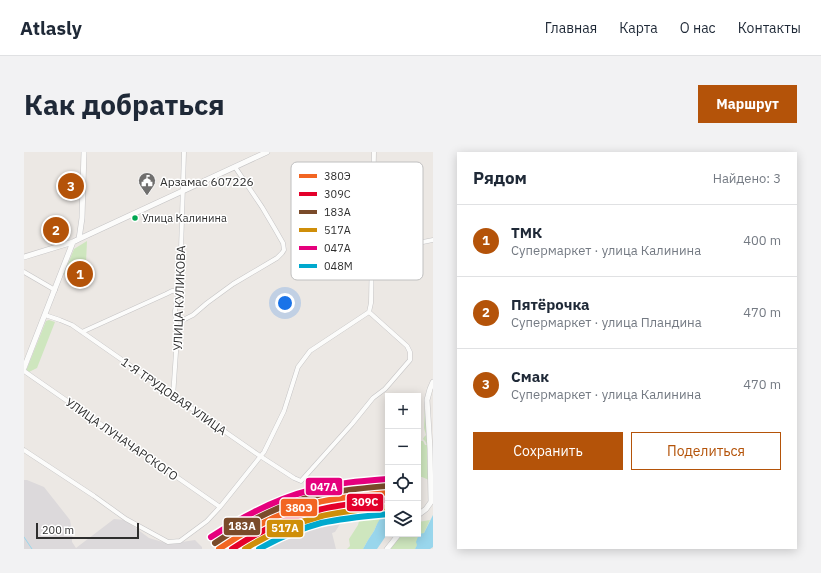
<!DOCTYPE html>
<html lang="ru">
<meta charset="utf-8">
<style>
body{margin:0;font-family:"IBM Plex Sans",sans-serif;background:#f2f2f3;color:#1f2937}
.controls{position:absolute;right:12px;bottom:12px;display:grid;overflow:hidden;border-radius:0px;box-shadow:0 2px 10px #0003}
.controls button{width:36px;height:36px;display:grid;place-items:center;padding:0;border:0;border-bottom:1px solid #e0e1e3;background:#fff;color:#1f2937;font:20px sans-serif}
.scale{position:absolute;left:12px;bottom:10px;width:103px;box-sizing:border-box;padding-left:4px;border:2px solid #2e2e2e;border-top:0;font-size:11px;line-height:14px;white-space:nowrap;color:#2e2e2e;-webkit-text-stroke:3px #fff;paint-order:stroke}
.you{position:absolute;left:261px;top:151px;width:14px;height:14px;margin:-10px;border:3px solid #fff;border-radius:50%;background:#1a73e8;box-shadow:0 0 0 6px #1a73e833}
.badge{display:grid;place-items:center;width:26px;height:26px;border-radius:50%;background:#b45309;color:#fff;font-size:13px;font-weight:700}
.pin{position:absolute;translate:-50% -50%;border:2px solid #fff;box-shadow:0 1px 4px #0006}
.list{margin:0;padding:0;list-style:none}
h2{display:flex;justify-content:space-between;align-items:center;height:52px;margin:0;padding:0 16px;font-size:17px}
h2 small{font-size:13px;font-weight:400;color:#747a83}
.list li{display:grid;grid-template-columns:26px 1fr auto;gap:12px;align-items:center;box-sizing:border-box;height:72px;padding:0 16px;border-top:1px solid #e0e1e3}
.list b{display:block;font-size:15px;white-space:nowrap}
.list p{margin:0;font-size:13px;white-space:nowrap;color:#747a83}
.list em{font-size:13px;font-style:normal;color:#747a83}
.actions{display:flex;gap:8px;padding:12px 16px}
.actions a{flex:1;padding:9px 0;border:1px solid #b45309;border-radius:0px;text-align:center;font-size:14px;color:#b45309}
.actions .main{background:#b45309;color:#fff}
.icon{flex:none;width:22px;height:22px;fill:none;stroke:currentColor;stroke-width:2;stroke-linecap:round;stroke-linejoin:round}
.map{position:relative;flex:none;width:409px;height:397px;overflow:hidden;border-radius:0px}
header{display:flex;align-items:center;gap:24px;box-sizing:border-box;height:56px;padding:0 20px;background:#fff;border-bottom:1px solid #e0e1e3}
header strong{font-size:19px}
nav{display:flex;gap:22px;margin-inline-start:auto;font-size:14px}
.intro{display:flex;align-items:center;justify-content:space-between;box-sizing:border-box;height:96px;padding:0 24px}
h1{margin:0;font-size:28px}
.button{padding:10px 18px;border-radius:0px;background:#b45309;color:#fff;font-size:14px;font-weight:700}
main{display:flex;gap:24px;padding:0 24px}
aside{flex:1;background:#fff;border-radius:0px;box-shadow:0 2px 10px #0003}
.map>svg:first-child{display:block}
.industrial{fill:#dcd9db}
.green{fill:#cee6be}
.water{fill:#99d6ec}
.lines{fill:none;stroke-linecap:round;stroke-linejoin:round}
.stream{stroke:#99d6ec;stroke-width:1}
.minor-casing{stroke:#c5c4c5;stroke-width:5}
.tertiary-casing{stroke:#c5c4c5;stroke-width:6}
.minor{stroke:#fcfcfb;stroke-width:4}
.tertiary{stroke:#fcfcfb;stroke-width:5}
.rail-1-casing{stroke:#fff;stroke-width:9}
.rail-2-casing{stroke:#fff;stroke-width:9}
.rail-3-casing{stroke:#fff;stroke-width:9}
.rail-4-casing{stroke:#fff;stroke-width:9}
.rail-5-casing{stroke:#fff;stroke-width:9}
.rail-6-casing{stroke:#fff;stroke-width:9}
.rail-1{stroke:#f26522;stroke-width:6}
.rail-2{stroke:#e4002b;stroke-width:6}
.rail-3{stroke:#7a4b2a;stroke-width:6}
.rail-4{stroke:#cf8e09;stroke-width:6}
.rail-5{stroke:#e5007d;stroke-width:6}
.rail-6{stroke:#00a9ce;stroke-width:6}
.bus-dot{fill:#00a651;stroke:#fff;stroke-width:1.5}
.labels{text-anchor:middle;dominant-baseline:central;stroke-width:3;stroke-linejoin:round;paint-order:stroke}
.bus-label{font-size:11px;fill:#2e2e2e;stroke:#fff;text-anchor:start}
.poi-label{font-size:12px;fill:#2e2e2e;stroke:#fff;text-anchor:start}
.street-label{font-size:12px;fill:#2e2e2e;stroke:#fff}
.key{fill:#fff;stroke:#c0c0c0;stroke-width:1}
.key-label{font-size:11px;fill:#2e2e2e}
.line-badge{stroke:#fff;stroke-width:1.5}
.badge-label{font-size:11px;text-anchor:middle;font-weight:bold;fill:#fff}
</style>
<header>
<strong>Atlasly</strong>
<nav><a>Главная</a><a>Карта</a><a>О нас</a><a>Контакты</a></nav>
</header>
<div class="intro"><h1>Как добраться</h1><a class="button">Маршрут</a></div>
<main>
<div class="map">
<svg width="409" height="397" viewBox="0 0 409 397">
<rect width="100%" height="100%" fill="#ece8e4"/>
<path class="industrial" d="M0,328H3L20,335L46,368L47,374L50,378L48,386V390L52,396L90,367L101,368L125,386L145,392L171,388L178,395V397H0Z
M314,354L318,369L311,380L308,381L312,397H206L285,361Z"/>
<path class="green" d="M63,89L62,111L51,110L45,124L40,122L50,97Z
M25,168L31,170L13,216L5,220L2,219L22,169Z
M401,255H402L405,312V328L398,325H394V295L395,293L394,291L396,289H399L401,293H403L401,289L399,287L400,285L402,283L400,276Z
M364,347V365H361L353,372L350,379L344,388L339,397H323L326,394L325,387L334,373L336,365L341,360L347,357L350,351L353,348Z
M406,368L400,381L391,397H363L375,382H394V370Z"/>
<path class="water" d="M409,363V395L406,397H391L393,393L392,390L395,382L400,381Z
M361,365H364V381L353,397H339L344,388L350,379L353,372L356,367Z"/>
<g class="lines">
<path class="stream" d="M0,385L8,397"/>
<defs>
<path id="minor" d="M348,101H351L389,92L409,88
M0,120L31,138
M345,160L347,151L350,0
M21,163L36,168L48,173L236,304L270,326L277,329L328,272L349,246L361,237L386,208V200L383,194L345,160
M152,167L159,168L169,163L183,151L209,132L253,106L258,101L260,98L259,91L251,77L238,55L211,15
M58,180L142,142L148,139H154
M0,219L196,355
M149,245L153,185L151,159L156,131L160,0
M0,298L70,344L102,367L144,390L156,389L183,369L196,355L240,300L260,259L274,215L286,199L345,160"/>
<path id="tertiary" d="M55,87L58,66L60,0
M0,105L49,90L55,87L243,0
M0,216L49,90
M394,363L402,357L407,350L406,297L403,248L406,237L409,230
M363,397L375,382"/>
</defs>
<use href="#minor" class="minor-casing"/>
<use href="#tertiary" class="tertiary-casing"/>
<use href="#minor" class="minor"/>
<use href="#tertiary" class="tertiary"/>
<defs>
<path id="rail-1" d="M195,397C224,377 257,360 291,351C315,345 340,343 364,341"/>
<path id="rail-2" d="M208,397C234,380 263,365 294,358C317,352 341,350 364,348"/>
<path id="rail-3" d="M191,391C221,371 255,353 290,344C314,338 339,336 363,334"/>
<path id="rail-4" d="M221,397C243,383 268,372 294,365C317,359 341,357 364,355"/>
<path id="rail-5" d="M187,385C218,365 251,347 287,338C311,331 337,329 363,327"/>
<path id="rail-6" d="M235,397C254,386 275,377 297,371C319,366 342,364 364,362"/>
</defs>
<use href="#rail-1" class="rail-1-casing"/>
<use href="#rail-2" class="rail-2-casing"/>
<use href="#rail-3" class="rail-3-casing"/>
<use href="#rail-4" class="rail-4-casing"/>
<use href="#rail-5" class="rail-5-casing"/>
<use href="#rail-6" class="rail-6-casing"/>
<use href="#rail-1" class="rail-1"/>
<use href="#rail-2" class="rail-2"/>
<use href="#rail-3" class="rail-3"/>
<use href="#rail-4" class="rail-4"/>
<use href="#rail-5" class="rail-5"/>
<use href="#rail-6" class="rail-6"/>
</g>
<defs>
<symbol id="civic-pin" viewBox="-11 -11 22 30"><path d="M0 17L-7.5 6A9.5 9.5 0 1 1 7.5 6Z" fill="#706f6e" stroke="#fff"/><path d="M-.6-6.5H3V-4.5H.6V-3L4-1V1h2V6H-6V1h2V-1L-.6-3ZM-1.2 2.5V6h2.4V2.5Z" fill="#fff"/></symbol>
</defs>
<g fill-rule="evenodd">
<use href="#civic-pin" x="113" y="19" width="20" height="27"/>
</g>
<circle class="bus-dot" cx="111" cy="66" r="3.5"/>
<g class="labels">
<g class="bus-label">
<text x="118" y="66">Улица Калинина</text>
</g>
<g class="poi-label">
<text x="136" y="29">Арзамас 607226</text>
</g>
<g class="street-label">
<text transform="translate(155 146) rotate(-88)">УЛИЦА КУЛИКОВА</text>
<text transform="translate(150 244) rotate(35)">1-Я ТРУДОВАЯ УЛИЦА</text>
<text transform="translate(98 287) rotate(35)">УЛИЦА ЛУНАЧАРСКОГО</text>
</g>
</g>
<rect x="267" y="10" width="132" height="118" rx="6" class="key"/>
<rect x="275" y="22" width="18" height="4" fill="#f26522"/>
<rect x="275" y="40" width="18" height="4" fill="#e4002b"/>
<rect x="275" y="58" width="18" height="4" fill="#7a4b2a"/>
<rect x="275" y="76" width="18" height="4" fill="#cf8e09"/>
<rect x="275" y="94" width="18" height="4" fill="#e5007d"/>
<rect x="275" y="112" width="18" height="4" fill="#00a9ce"/>
<g class="key-label">
<text x="300" y="28">380Э</text>
<text x="300" y="46">309С</text>
<text x="300" y="64">183А</text>
<text x="300" y="82">517А</text>
<text x="300" y="100">047А</text>
<text x="300" y="118">048М</text>
</g>
<g class="line-badge">
<rect x="281" y="325" width="38" height="19" rx="4" fill="#e5007d"/>
<rect x="322" y="341" width="38" height="19" rx="4" fill="#e4002b"/>
<rect x="256" y="346" width="38" height="19" rx="4" fill="#f26522"/>
<rect x="199" y="365" width="38" height="19" rx="4" fill="#7a4b2a"/>
<rect x="242" y="367" width="38" height="19" rx="4" fill="#cf8e09"/>
</g>
<g class="badge-label">
<text x="300" y="339">047А</text>
<text x="341" y="354">309С</text>
<text x="275" y="360">380Э</text>
<text x="218" y="378">183А</text>
<text x="261" y="380">517А</text>
</g>
</svg>
<div class="controls">
<button>+</button>
<button>−</button>
<button><svg class="icon" aria-label="locate" viewBox="0 0 24 24"><circle cx="12" cy="12" r="6"/><path d="M12 2v4M12 18v4M2 12h4M18 12h4"/></svg></button>
<button><svg class="icon" aria-label="layers" viewBox="0 0 24 24"><path d="M12 4l9 5-9 5-9-5zM3 14l9 5 9-5"/></svg></button>
</div>
<div class="scale">200 m</div>
<div class="you"></div>
<div class="pin badge" style="left:56px;top:122px">1</div>
<div class="pin badge" style="left:32px;top:78px">2</div>
<div class="pin badge" style="left:47px;top:34px">3</div>
</div>
<aside>
<h2>Рядом<small>Найдено: 3</small></h2>
<ul class="list">
<li><span class="badge">1</span><div><b>ТМК</b><p>Супермаркет · улица Калинина</p></div><em>400 m</em></li>
<li><span class="badge">2</span><div><b>Пятёрочка</b><p>Супермаркет · улица Пландина</p></div><em>470 m</em></li>
<li><span class="badge">3</span><div><b>Смак</b><p>Супермаркет · улица Калинина</p></div><em>470 m</em></li>
</ul>
<div class="actions"><a class="main">Сохранить</a><a>Поделиться</a></div>
</aside>
</main>
